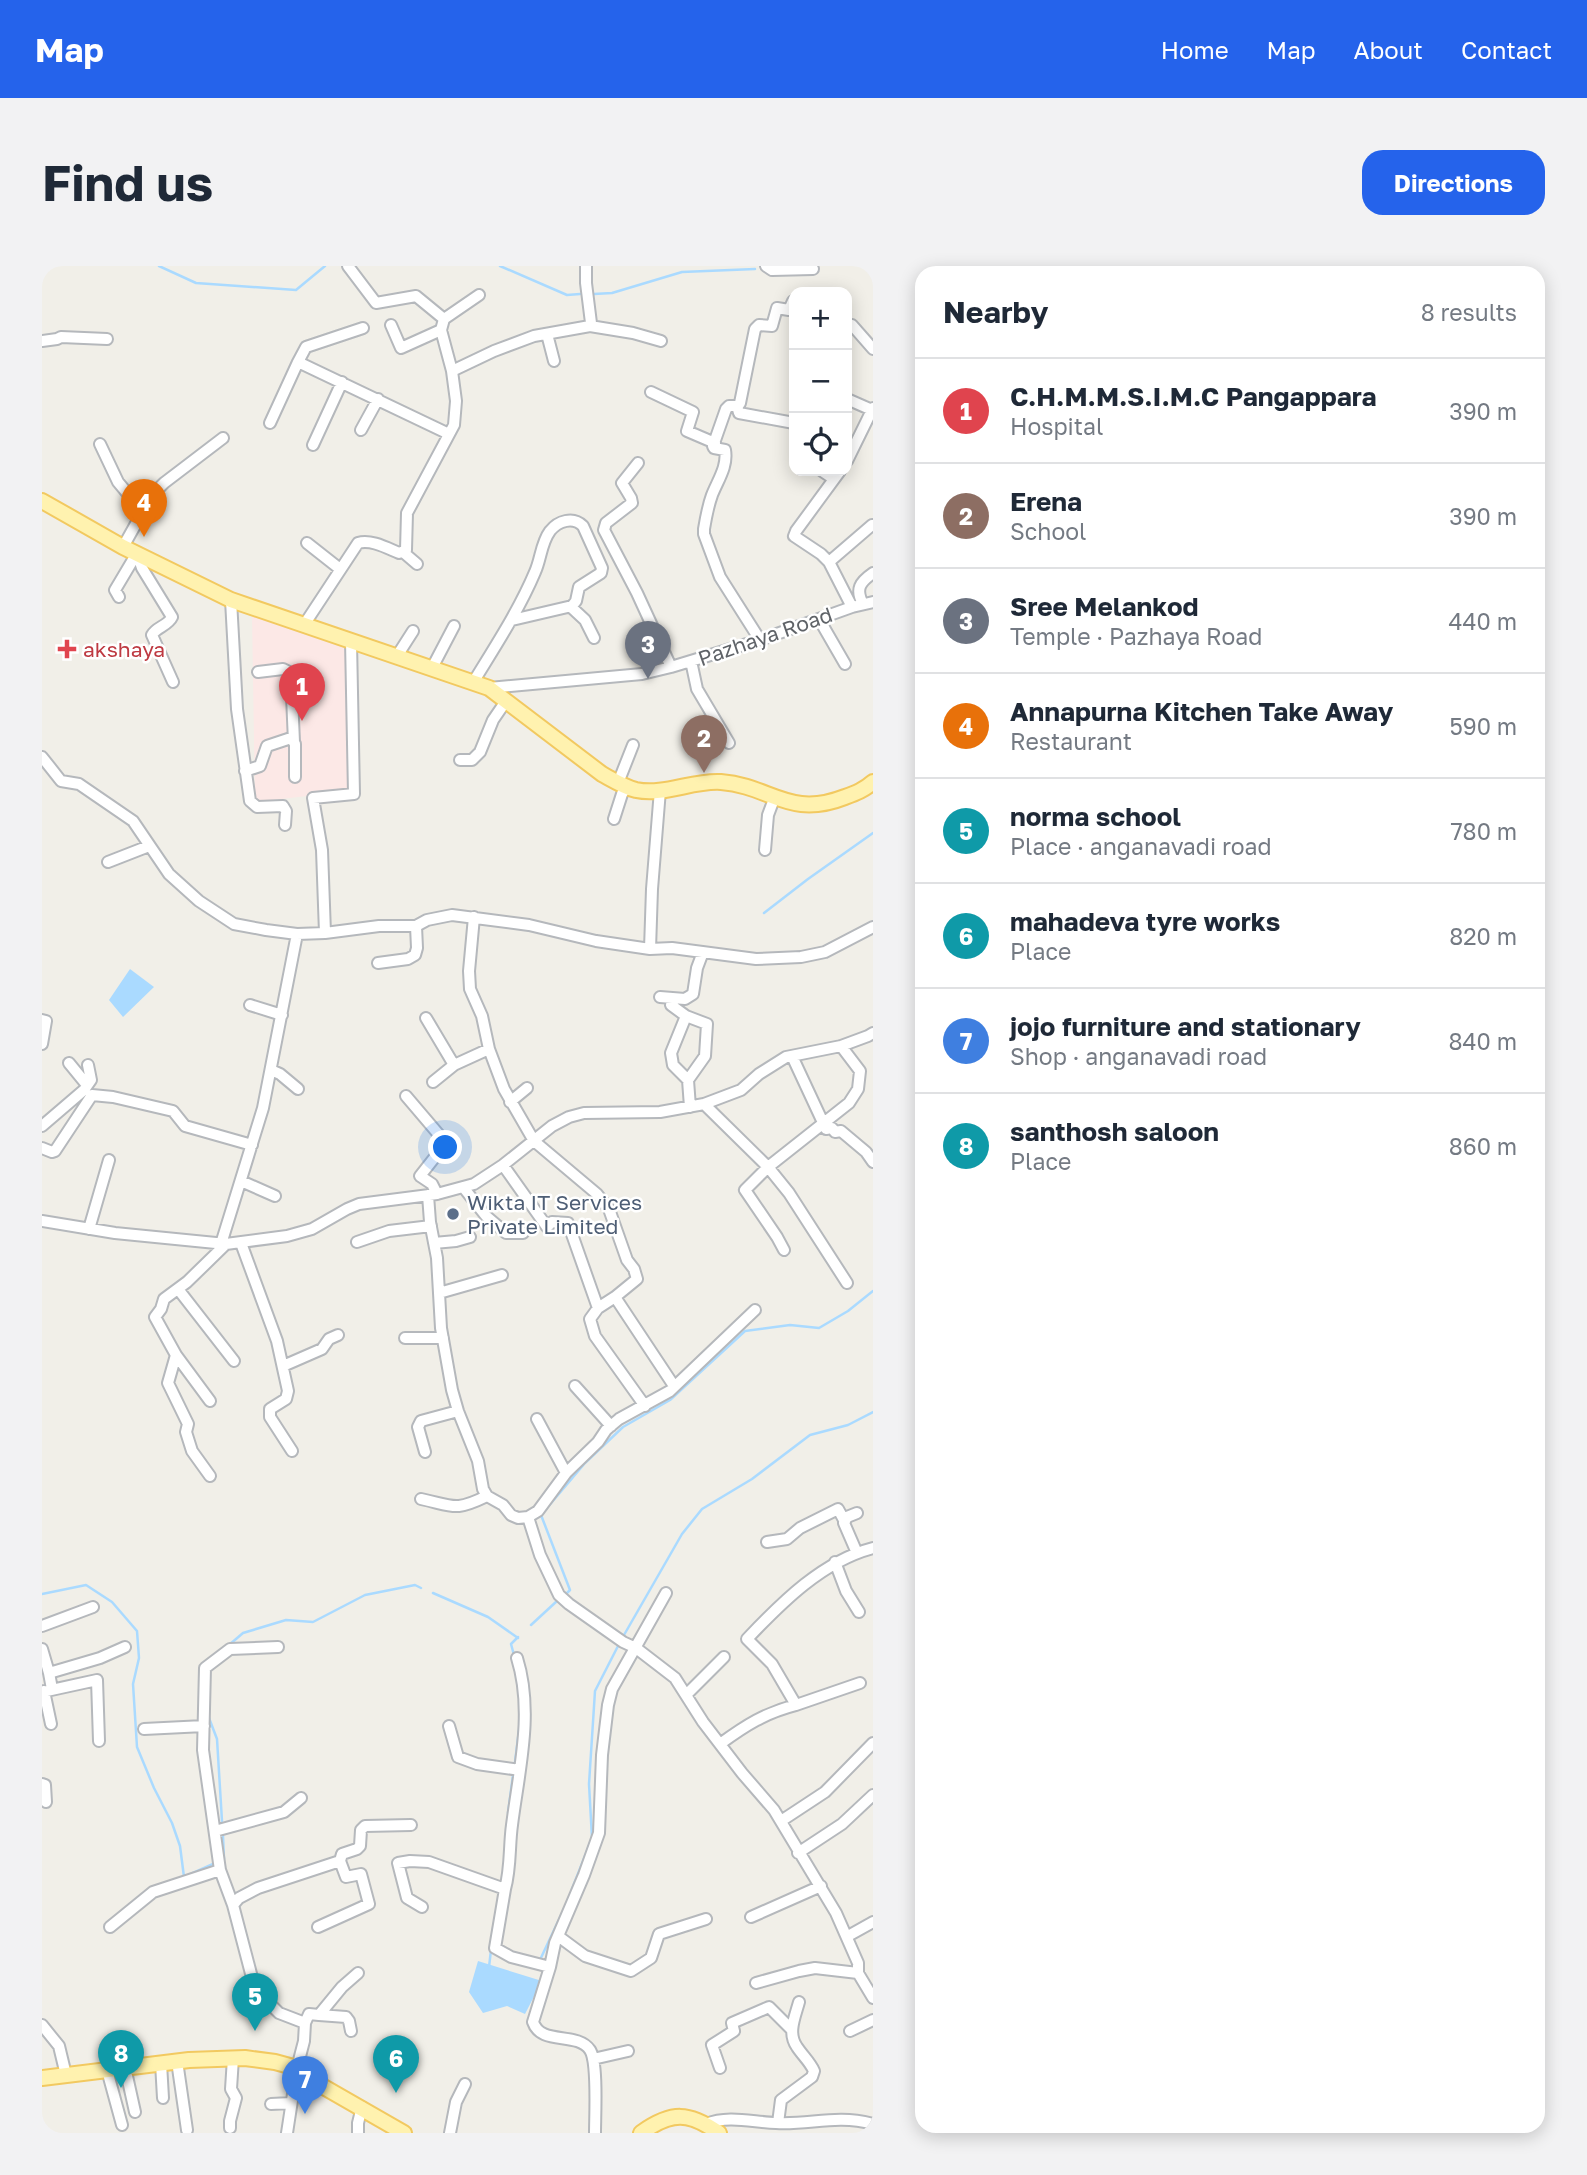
<!DOCTYPE html>
<meta charset="utf-8">
<style>
body{margin:0;font-family:"Golos Text",sans-serif;background:#f2f2f3;color:#1f2937}
.controls{position:absolute;right:21px;top:21px;display:grid;overflow:hidden;border-radius:14px;box-shadow:0 4px 18px #0003}
.controls button{width:63px;height:63px;display:grid;place-items:center;padding:0;border:0;border-bottom:2px solid #e0e1e3;background:#fff;color:#1f2937;font:35px sans-serif}
.you{position:absolute;left:404px;top:882px;width:24px;height:24px;margin:-18px;border:5px solid #fff;border-radius:50%;background:#1a73e8;box-shadow:0 0 0 10px #1a73e833}
.badge{display:grid;place-items:center;width:46px;height:46px;border-radius:50%;background:#2563eb;color:#fff;font-size:23px;font-weight:700}
.pin{position:absolute;translate:-50% -58px;filter:drop-shadow(0 2px 4px #0008)}
.pin::after{content:'';position:absolute;top:37px;width:24px;height:21px;background:inherit;clip-path:polygon(0 0,100% 0,50% 100%)}
.list{margin:0;padding:0;list-style:none}
h2{display:flex;justify-content:space-between;align-items:center;height:91px;margin:0;padding:0 28px;font-size:30px}
h2 small{font-size:23px;font-weight:400;color:#747a83}
.list li{display:grid;grid-template-columns:46px 1fr auto;gap:21px;align-items:center;box-sizing:border-box;height:105px;padding:0 28px;border-top:2px solid #e0e1e3}
.list b{display:block;font-size:26px;white-space:nowrap}
.list p{margin:0;font-size:23px;white-space:nowrap;color:#747a83}
.list em{font-size:23px;font-style:normal;color:#747a83}
.icon{flex:none;width:38px;height:38px;fill:none;stroke:currentColor;stroke-width:2;stroke-linecap:round;stroke-linejoin:round}
.map{position:relative;flex:none;width:831px;height:1867px;overflow:hidden;border-radius:21px}
header{display:flex;align-items:center;gap:42px;box-sizing:border-box;height:98px;padding:0 35px;background:#2563eb;color:#fff}
header strong{font-size:33px}
nav{display:flex;gap:38px;margin-inline-start:auto;font-size:24px}
.intro{display:flex;align-items:center;justify-content:space-between;box-sizing:border-box;height:168px;padding:0 42px}
h1{margin:0;font-size:49px}
.button{padding:18px 32px;border-radius:21px;background:#2563eb;color:#fff;font-size:24px;font-weight:700}
main{display:flex;gap:42px;padding:0 42px}
aside{flex:1;background:#fff;border-radius:21px;box-shadow:0 4px 18px #0003}
.map>svg:first-child{display:block}
.medical{fill:#fce8e6}
.water{fill:#aadaff}
.lines{fill:none;stroke-linecap:round;stroke-linejoin:round}
.stream{stroke:#aadaff;stroke-width:2.5}
.minor-casing{stroke:#b5b8bc;stroke-width:14}
.major-casing{stroke:#f2c960;stroke-width:18}
.minor{stroke:#fff;stroke-width:10}
.major{stroke:#fff2af;stroke-width:14}
.health-dot{fill:#e0444e;stroke:#fff;stroke-width:2.5}
.service-dot{fill:#5c6f8a;stroke:#fff;stroke-width:2.5}
.labels{text-anchor:middle;dominant-baseline:central;stroke-width:5;stroke-linejoin:round;paint-order:stroke}
.street-label{font-size:21px;fill:#5f6368;stroke:#fff}
.health-label{font-size:21px;fill:#be3a42;stroke:#fff;text-anchor:start}
.service-label{font-size:21px;fill:#4e5e75;stroke:#fff;text-anchor:start}
</style>
<header>
<strong>Map</strong>
<nav><a>Home</a><a>Map</a><a>About</a><a>Contact</a></nav>
</header>
<div class="intro"><h1>Find us</h1><a class="button">Directions</a></div>
<main>
<div class="map">
<svg width="831" height="1867" viewBox="0 0 831 1867">
<rect width="100%" height="100%" fill="#f1efe8"/>
<path class="medical" d="M210,349L308,384L309,525L213,536Z"/>
<path class="water" d="M88,703L112,721L81,751L67,734Z
M436,1695L500,1715L483,1748L465,1740L441,1747L427,1726Z"/>
<g class="lines">
<path class="stream" d="M117,0L154,17L254,24L283,0
M458,0L525,29L538,28
M552,28L570,27L640,6L713,3
M722,647L766,613L831,567
M391,1327L446,1351L476,1372
M525,1327L528,1324L499,1249L543,1197L581,1161L628,1134L703,1065L748,1059L777,1062L806,1045L831,1025
M0,1328L44,1319L70,1336L95,1365L97,1392L91,1418L95,1481L112,1522L130,1557L138,1580L142,1611L171,1598
M489,1359L515,1335
M582,1369L640,1268L660,1243L710,1213L768,1169L806,1159L831,1146
M187,1379L201,1367L244,1354L271,1356L323,1329L373,1319L379,1322
M472,1389L469,1378L476,1371
M167,1452L175,1473L180,1555
M473,1496L477,1464
M466,1547L471,1509
M181,1570L182,1593
M530,1623L550,1572L547,1518L553,1425L576,1380
M451,1663L456,1635
M497,1696L521,1645
M447,1701L449,1684"/>
<defs>
<path id="minor" d="M306,0L334,37L374,30L402,53
M724,0L730,4L771,3
M349,59L359,82L399,64L402,53L437,29
M810,59L831,83
M548,60L591,67L619,75
M399,64L410,105
M505,68L512,95
M0,75L15,73L19,71L65,73
M256,96L264,81L321,62
M609,126L651,146L645,165L673,177
M805,133L830,144
M695,140L697,147L752,157
M228,157L256,96L407,168
M319,164L336,133
M58,178L76,216L101,246
M271,179L300,116
M805,195L831,142
M596,197L580,217L589,232L590,237L564,257L562,264L595,327L629,401
M780,205L792,213
M798,205L754,265L752,270L779,288L787,296L810,341
M265,277L298,303
M81,281L110,229L122,217L181,172
M361,286L375,298
M95,287L100,302L130,351C126,360 114,361 110,369L131,416
M787,296L830,259
M77,331L73,324L95,287
M189,334L195,443L208,535L215,541L241,540L244,545L243,559
M821,338C813,323 818,316 831,307
M529,341L543,354L552,372
M777,353L803,398
M262,359L316,277C329,273 345,282 357,287L364,284L365,247L412,159L414,135L410,105L452,85L492,70L548,60L549,57L544,17V0
M718,374L678,311L662,268V263C664,251 666,240 670,229C676,214 686,200 683,184L672,182L671,180L684,143L687,140H696L698,137L713,63L717,59L730,60L735,42L747,44L751,35
M355,390L371,365
M649,395L655,423L687,477
M390,402L412,360
M216,406L241,403L249,407L252,476
M432,415C454,379 477,344 493,306C499,293 499,277 508,265C516,255 531,250 541,260L560,302L559,307L537,321L534,335L530,340L470,354
M447,422L600,408L629,401L718,374L810,341L831,336
M0,491L19,515L37,518L91,555L127,608L157,635L192,658L224,664L255,668L283,667L337,660H374L385,654L410,649L487,659L554,675L608,683L630,682L714,693L759,691L783,686L831,661
M418,494H430L438,486L451,454L464,435
M203,505L218,500L225,480L249,472L253,478V511
M576,517L591,479
M572,553L580,528L585,520
M723,584L726,549L732,533
M66,596L107,580
M432,651L427,705L428,723L440,750L447,783L462,823L492,875L555,928L567,943L585,994L592,1003L595,1013L573,1031
M283,667L280,584L271,532L312,528L309,375
M608,683L610,623L618,524
M336,697L366,693L373,689L375,682L374,660
M618,731L643,733L651,728L655,702L661,686
M633,733L629,739L644,750L665,758L663,790L646,814L648,841
M208,739L240,749
M644,750L629,787L631,799L646,814
M384,752L412,799
M0,754L4,755L0,778
M750,790L784,863L790,862L793,866L799,865L824,886L831,896
M27,797L45,819
M229,804L238,808L256,823
M391,816L412,799L447,783
M364,830L404,877L378,910L390,918L395,928
M468,836L485,822
M662,838L726,901L747,927L805,1017
M0,860L42,824L49,814L46,799
M0,882L10,886L13,885L50,829L71,831L131,845L143,860L210,879
M461,899L505,961L510,956L526,957L556,1042
M199,915L233,930
M421,921L444,950L464,967H481
M386,929L388,956L395,992L399,1062L410,1124L416,1145L436,1195L441,1223L445,1230L461,1239L469,1249L476,1252L486,1251L498,1289L517,1329L527,1338L581,1376L594,1382L633,1412L661,1456L700,1507L732,1544L794,1647L816,1697V1707L831,1732
M0,955L73,967L184,978L245,970L270,963L305,943L317,938L395,928L432,918L461,899L510,860L527,851L542,847L618,846L662,838L699,824L717,808L744,791L799,780L826,770L831,767
M47,963L67,894
M315,976L347,965L389,960
M199,977L235,1075L246,1125L244,1133L228,1143V1151L250,1185
M392,977L414,975L428,971
M179,978L221,842L255,668
M742,984L735,971L703,924L726,901L807,837L816,823L818,805L799,780
M136,1023L192,1095
M397,1027L460,1009
M363,1072H401
M134,1089L168,1135
M241,1100L280,1083L287,1073L296,1069
M533,1120L569,1160
M603,1140L553,1070L548,1053L556,1042L573,1031L632,1120
M495,1153L524,1207
M383,1186L376,1161L379,1155L416,1145
M168,1210L150,1185L144,1166L146,1158L126,1117L134,1089L113,1051L119,1043L122,1033L145,1016L184,978
M379,1233C412,1240 412,1246 445,1230
M486,1251L496,1245L524,1207L556,1176L564,1164L577,1153L628,1125L713,1044
M725,1276L745,1273L758,1262L796,1243L802,1254
M815,1287L802,1257L805,1251L815,1247
M793,1296L804,1325L817,1346
M0,1360L51,1341
M0,1383L7,1407
M10,1423L7,1407L58,1392L83,1381
M2,1425L9,1458
M0,1426L55,1414L57,1475
M644,1429L682,1391
M754,1439L818,1417
M407,1460L416,1491L435,1498L478,1504
M102,1463L162,1460
M678,1478C704,1459 723,1447 754,1439L730,1398L705,1373C740,1336 781,1295 831,1282
M0,1518L3,1519L4,1536
M739,1555L783,1526L831,1477
M173,1565L242,1546L259,1532
M756,1587L800,1558L831,1529
M298,1595L300,1588L315,1583L318,1580L319,1564L323,1560L369,1559
M463,1623L453,1682L469,1691L508,1701
M191,1639L178,1604L161,1484L163,1402L188,1383L236,1381
M380,1641L365,1632L356,1597L368,1595L387,1596L463,1623C469,1602 467,1580 470,1559C477,1504 492,1446 475,1392
M709,1651L779,1620
M68,1661L111,1626L178,1604
M516,1670L543,1690L589,1705L609,1692L617,1668L664,1653
M806,1670L831,1656
M714,1717L757,1705L773,1702L816,1707
M277,1749L304,1751L307,1755L309,1765
M263,1757L267,1748L277,1749L300,1721L316,1707
M0,1759L17,1780L24,1809
M808,1765L831,1754
M551,1793L586,1785
M135,1795L145,1864
M119,1797L121,1832
M83,1801L93,1846
M678,1802L670,1779L692,1765L690,1757L727,1741L750,1764
M65,1804L80,1859
M229,1838L249,1837
M736,1857L739,1834L770,1811L772,1805C768,1796 761,1790 755,1781C745,1767 753,1751 757,1736
M664,1858C687,1849 709,1856 734,1857C769,1859 794,1848 831,1858
M188,1862V1855L194,1832L189,1823L191,1792
M245,1867L255,1802L262,1775L263,1757L237,1747L213,1723L191,1639L197,1632L216,1622L298,1595L304,1611L319,1608L327,1638L276,1661
M316,1867V1857L320,1841
M408,1867L414,1836L423,1818
M553,1867C553,1850 556,1796 548,1784C535,1765 499,1780 491,1756L508,1701L513,1677L542,1609L557,1567L560,1489L566,1439L570,1423L624,1327"/>
<path id="major" d="M0,235L81,281L189,334L447,422L560,508C571,514 582,521 594,524C622,530 651,514 679,516C729,520 747,553 803,531C814,527 822,524 831,516
M0,1812L147,1794L203,1792L233,1796L255,1802L280,1820L362,1867
M599,1867C630,1845 647,1846 677,1867"/>
</defs>
<use href="#minor" class="minor-casing"/>
<use href="#major" class="major-casing"/>
<use href="#minor" class="minor"/>
<use href="#major" class="major"/>
</g>
<path class="health-dot" d="M21.5 372.5h7v7h7v7h-7v7h-7v-7h-7v-7h7z"/>
<circle class="service-dot" cx="411" cy="948" r="7"/>
<g class="labels">
<g class="street-label">
<text transform="translate(723 370) rotate(-19)">Pazhaya Road</text>
</g>
<g class="health-label">
<text x="41" y="383">akshaya</text>
</g>
<g class="service-label">
<text x="425" y="936">Wikta IT Services<tspan x="425" dy="24">Private Limited</tspan></text>
</g>
</g>
</svg>
<div class="controls">
<button>+</button>
<button>−</button>
<button><svg class="icon" aria-label="locate" viewBox="0 0 24 24"><circle cx="12" cy="12" r="6"/><path d="M12 2v4M12 18v4M2 12h4M18 12h4"/></svg></button>
</div>
<div class="you"></div>
<div class="pin badge" style="left:260px;top:455px;background:#e0444e">1</div>
<div class="pin badge" style="left:662px;top:507px;background:#8d6e63">2</div>
<div class="pin badge" style="left:606px;top:413px;background:#6b7280">3</div>
<div class="pin badge" style="left:102px;top:271px;background:#e8710a">4</div>
<div class="pin badge" style="left:213px;top:1765px;background:#0f9aa8">5</div>
<div class="pin badge" style="left:354px;top:1827px;background:#0f9aa8">6</div>
<div class="pin badge" style="left:263px;top:1848px;background:#3f7fe0">7</div>
<div class="pin badge" style="left:79px;top:1822px;background:#0f9aa8">8</div>
</div>
<aside>
<h2>Nearby<small>8 results</small></h2>
<ul class="list">
<li><span class="badge" style="background:#e0444e">1</span><div><b>C.H.M.M.S.I.M.C Pangappara</b><p>Hospital</p></div><em>390 m</em></li>
<li><span class="badge" style="background:#8d6e63">2</span><div><b>Erena</b><p>School</p></div><em>390 m</em></li>
<li><span class="badge" style="background:#6b7280">3</span><div><b>Sree Melankod</b><p>Temple · Pazhaya Road</p></div><em>440 m</em></li>
<li><span class="badge" style="background:#e8710a">4</span><div><b>Annapurna Kitchen Take Away</b><p>Restaurant</p></div><em>590 m</em></li>
<li><span class="badge" style="background:#0f9aa8">5</span><div><b>norma school</b><p>Place · anganavadi road</p></div><em>780 m</em></li>
<li><span class="badge" style="background:#0f9aa8">6</span><div><b>mahadeva tyre works</b><p>Place</p></div><em>820 m</em></li>
<li><span class="badge" style="background:#3f7fe0">7</span><div><b>jojo furniture and stationary</b><p>Shop · anganavadi road</p></div><em>840 m</em></li>
<li><span class="badge" style="background:#0f9aa8">8</span><div><b>santhosh saloon</b><p>Place</p></div><em>860 m</em></li>
</ul>
</aside>
</main>
